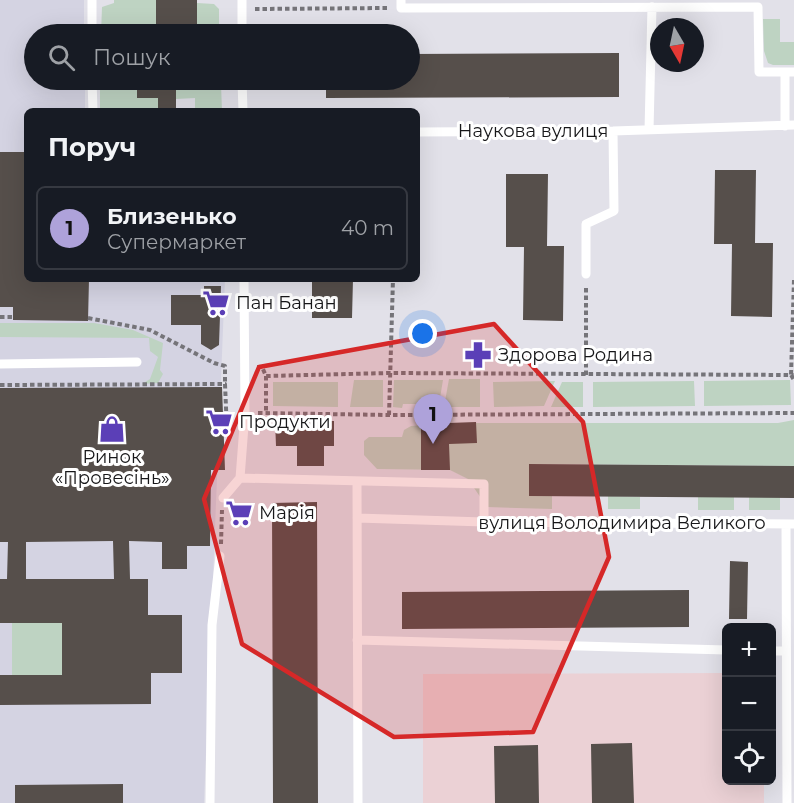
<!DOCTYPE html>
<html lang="uk">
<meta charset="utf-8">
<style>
body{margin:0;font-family:Montserrat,sans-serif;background:#20242c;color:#f1f3f6}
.controls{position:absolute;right:18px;bottom:18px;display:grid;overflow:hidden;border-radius:9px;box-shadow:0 6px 24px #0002}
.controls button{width:54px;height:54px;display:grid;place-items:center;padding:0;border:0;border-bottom:2px solid #363941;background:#171b24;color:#f1f3f6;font:30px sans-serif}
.compass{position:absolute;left:650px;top:18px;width:54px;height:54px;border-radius:50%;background:#171b24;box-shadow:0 6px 24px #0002;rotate:171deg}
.you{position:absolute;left:423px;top:334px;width:21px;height:21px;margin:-15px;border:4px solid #fff;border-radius:50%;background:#1a73e8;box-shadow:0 0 0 9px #1a73e833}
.badge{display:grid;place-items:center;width:39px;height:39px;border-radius:50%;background:#aea2da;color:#111;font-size:20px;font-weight:700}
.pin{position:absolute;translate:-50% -50px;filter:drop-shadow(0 2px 3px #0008)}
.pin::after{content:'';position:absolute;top:32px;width:21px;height:18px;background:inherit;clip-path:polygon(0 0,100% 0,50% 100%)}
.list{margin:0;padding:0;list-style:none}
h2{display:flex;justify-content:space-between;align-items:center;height:78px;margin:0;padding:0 24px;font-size:26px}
h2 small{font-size:20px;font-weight:400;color:#9ea1a6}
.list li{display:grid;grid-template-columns:39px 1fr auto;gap:18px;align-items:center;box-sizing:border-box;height:84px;margin:0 12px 12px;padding:0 12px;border:2px solid #363941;border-radius:9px}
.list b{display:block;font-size:22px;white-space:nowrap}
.list p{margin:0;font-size:20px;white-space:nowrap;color:#9ea1a6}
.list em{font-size:20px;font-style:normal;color:#9ea1a6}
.icon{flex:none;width:33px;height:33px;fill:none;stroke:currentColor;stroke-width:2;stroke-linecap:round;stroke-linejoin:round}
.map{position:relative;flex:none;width:794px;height:803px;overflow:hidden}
.search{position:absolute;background:#171b24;box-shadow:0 6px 24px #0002;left:24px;top:24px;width:396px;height:66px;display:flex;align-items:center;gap:15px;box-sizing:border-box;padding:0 21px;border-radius:33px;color:#9ea1a6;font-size:22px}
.panel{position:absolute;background:#171b24;box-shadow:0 6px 24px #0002;left:24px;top:108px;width:396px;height:174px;border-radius:9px}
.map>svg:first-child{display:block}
.built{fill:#d4d3e2}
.education{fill:#ebd1d5}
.green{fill:#bed3c2}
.building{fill:#564f4b;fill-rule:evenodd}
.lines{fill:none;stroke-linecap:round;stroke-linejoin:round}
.path{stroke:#757479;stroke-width:4;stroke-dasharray:4.5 3;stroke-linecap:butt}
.service{stroke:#fff;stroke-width:9}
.marked{fill:#d62828;fill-opacity:0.2;stroke:#d62828;stroke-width:4.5;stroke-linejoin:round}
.labels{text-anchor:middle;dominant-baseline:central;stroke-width:6;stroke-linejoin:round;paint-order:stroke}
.street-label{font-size:18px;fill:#171719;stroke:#fff}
.poi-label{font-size:18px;fill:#171719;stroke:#fff;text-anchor:start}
</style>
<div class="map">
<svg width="794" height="803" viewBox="0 0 794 803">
<rect width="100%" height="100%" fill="#e2e1e9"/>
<path class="built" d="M0,0H84V34H34V80H85V111H27V279H225L204,803H0Z"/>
<path class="education" d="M726,673V780L764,781V803H423V674Z"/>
<path class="green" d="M114,0H156V24L137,25V34H101L102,7L114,3Z
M197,3L214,4L219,9V34H176V25H197Z
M763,19H780V42H794V65H773L768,63L764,51Z
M100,80H137V98H158V111H100Z
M176,80H217L221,84L222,111H195V98L176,99Z
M0,323H94L133,330L163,343L160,370L163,374L158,383L142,384L150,379L158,357L150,351L149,338L0,337Z
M449,379H480V407H444Z
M354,380H383V407H350Z
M394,380H443L439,404H403L402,408L393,407Z
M790,380L791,405L704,406V381Z
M555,381L544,406L494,407L493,382Z
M694,381L695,406L593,407V382Z
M273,382H338V407L273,406Z
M562,382H583V407H551Z
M794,420V466L529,464V496H552V509L487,507L468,479L450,470L377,469L364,455V441L369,437H402L404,430L411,426L452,423H778Z
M608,496L640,497V509H608Z
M698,497H734V510H698Z
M749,497H780V510H749Z
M12,623H62V675H12Z"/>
<path class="building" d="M156,0H197V25H176V34H156Z
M619,53V97L326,98V80H410V54Z
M137,80H176V111H158V98H137Z
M0,152H27V279H89L88,321L13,320V307H0Z
M715,170H756L755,243H773L772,317L731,316L732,244H714Z
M506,174H548L547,246H564L563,321L523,320L524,247H506Z
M312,279H353L352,318H312Z
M204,286H221L219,345L211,350L201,344V325H171V295H204Z
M222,387L225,470H211L210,546H187V569H162V542L129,541L130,579H148V615H182V673H151V704L0,705V675H62V623H0V579H7L8,542H0V388ZM113,541L114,579H26V542Z
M275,420L334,421V446H324V466H297V446H276Z
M476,422L477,443L449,444L450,470H421V424Z
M529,464L794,466V498L529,496Z
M317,502L318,803H273L272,503Z
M730,561L748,562L747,619H729Z
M689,590V627L402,629V592Z
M632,743L634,803H592L591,744Z
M538,745L539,803H495L494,746Z
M123,784V803H15V785Z"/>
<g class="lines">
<path class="path" d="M255,9L388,8
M794,280L791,375H794
M0,317H13
M88,318L150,330L214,363L225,366V384
M257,367H262L266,376L389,373L791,375L794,380
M586,375V287
M266,376V413
M0,385L225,384L227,431
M258,413L389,415L794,413
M389,415L393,279
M221,544L222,510"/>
<path class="service" d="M92,0V34
M242,0V34
M401,0V8L758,7L759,72H794
M92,80L93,111
M242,80L243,111
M785,126V72
M649,130L652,7
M417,132L613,131L794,125
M586,274V224L614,211L613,131
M244,279L245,413L240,478L484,484V522
M0,364L137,362
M357,481L358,803
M223,498L240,478
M357,518L484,522L794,524
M786,524L787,803
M357,640L726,650
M772,651H786
M210,803L212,625L220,556"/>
</g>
<path class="marked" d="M494,324L583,422L609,557L533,732L394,737L242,644L204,499L259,367Z"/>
<defs>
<symbol id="supermarket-bare" viewBox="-9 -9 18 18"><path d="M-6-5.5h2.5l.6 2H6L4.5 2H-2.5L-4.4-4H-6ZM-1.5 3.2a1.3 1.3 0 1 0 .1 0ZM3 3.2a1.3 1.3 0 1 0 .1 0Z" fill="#5b3fb7" stroke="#fff" stroke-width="2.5" paint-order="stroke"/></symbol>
<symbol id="pharmacy-bare" viewBox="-9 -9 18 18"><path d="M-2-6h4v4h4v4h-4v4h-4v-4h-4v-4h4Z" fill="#5b3fb7" stroke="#fff" stroke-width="2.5" paint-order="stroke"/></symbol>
<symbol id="shop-bare" viewBox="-9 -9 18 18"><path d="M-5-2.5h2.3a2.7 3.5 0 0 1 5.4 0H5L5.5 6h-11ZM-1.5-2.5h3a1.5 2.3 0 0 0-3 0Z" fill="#5b3fb7" stroke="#fff" stroke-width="2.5" paint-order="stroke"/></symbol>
</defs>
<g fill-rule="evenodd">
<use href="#supermarket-bare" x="197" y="284" width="38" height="38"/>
<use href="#pharmacy-bare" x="459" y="336" width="38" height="38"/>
<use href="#supermarket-bare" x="200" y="403" width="38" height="38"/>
<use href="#shop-bare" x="93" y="410" width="38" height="38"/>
<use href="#supermarket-bare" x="220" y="494" width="38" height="38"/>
</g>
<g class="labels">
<g class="street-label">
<text x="533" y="131">Наукова вулиця</text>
<text x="622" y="523">вулиця Володимира Великого</text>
</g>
<g class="poi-label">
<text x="236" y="303">Пан Банан</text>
<text x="498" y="355">Здорова Родина</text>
<text x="239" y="422">Продукти</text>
<text x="112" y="457" text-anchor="middle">Ринок<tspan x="112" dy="21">«Провесінь»</tspan></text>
<text x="259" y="513">Марія</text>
</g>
</g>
</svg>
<div class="controls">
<button>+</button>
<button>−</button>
<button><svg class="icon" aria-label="locate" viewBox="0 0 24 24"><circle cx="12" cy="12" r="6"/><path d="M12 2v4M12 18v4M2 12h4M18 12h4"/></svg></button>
</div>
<svg class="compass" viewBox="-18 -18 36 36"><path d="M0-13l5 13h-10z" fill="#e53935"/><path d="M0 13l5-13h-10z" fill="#9ea1a6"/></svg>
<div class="you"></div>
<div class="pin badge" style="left:433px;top:444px">1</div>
<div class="search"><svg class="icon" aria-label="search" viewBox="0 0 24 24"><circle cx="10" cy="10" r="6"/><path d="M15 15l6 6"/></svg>Пошук</div>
<section class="panel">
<h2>Поруч<small></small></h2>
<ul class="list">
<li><span class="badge">1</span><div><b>Близенько</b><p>Супермаркет</p></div><em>40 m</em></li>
</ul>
</section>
</div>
